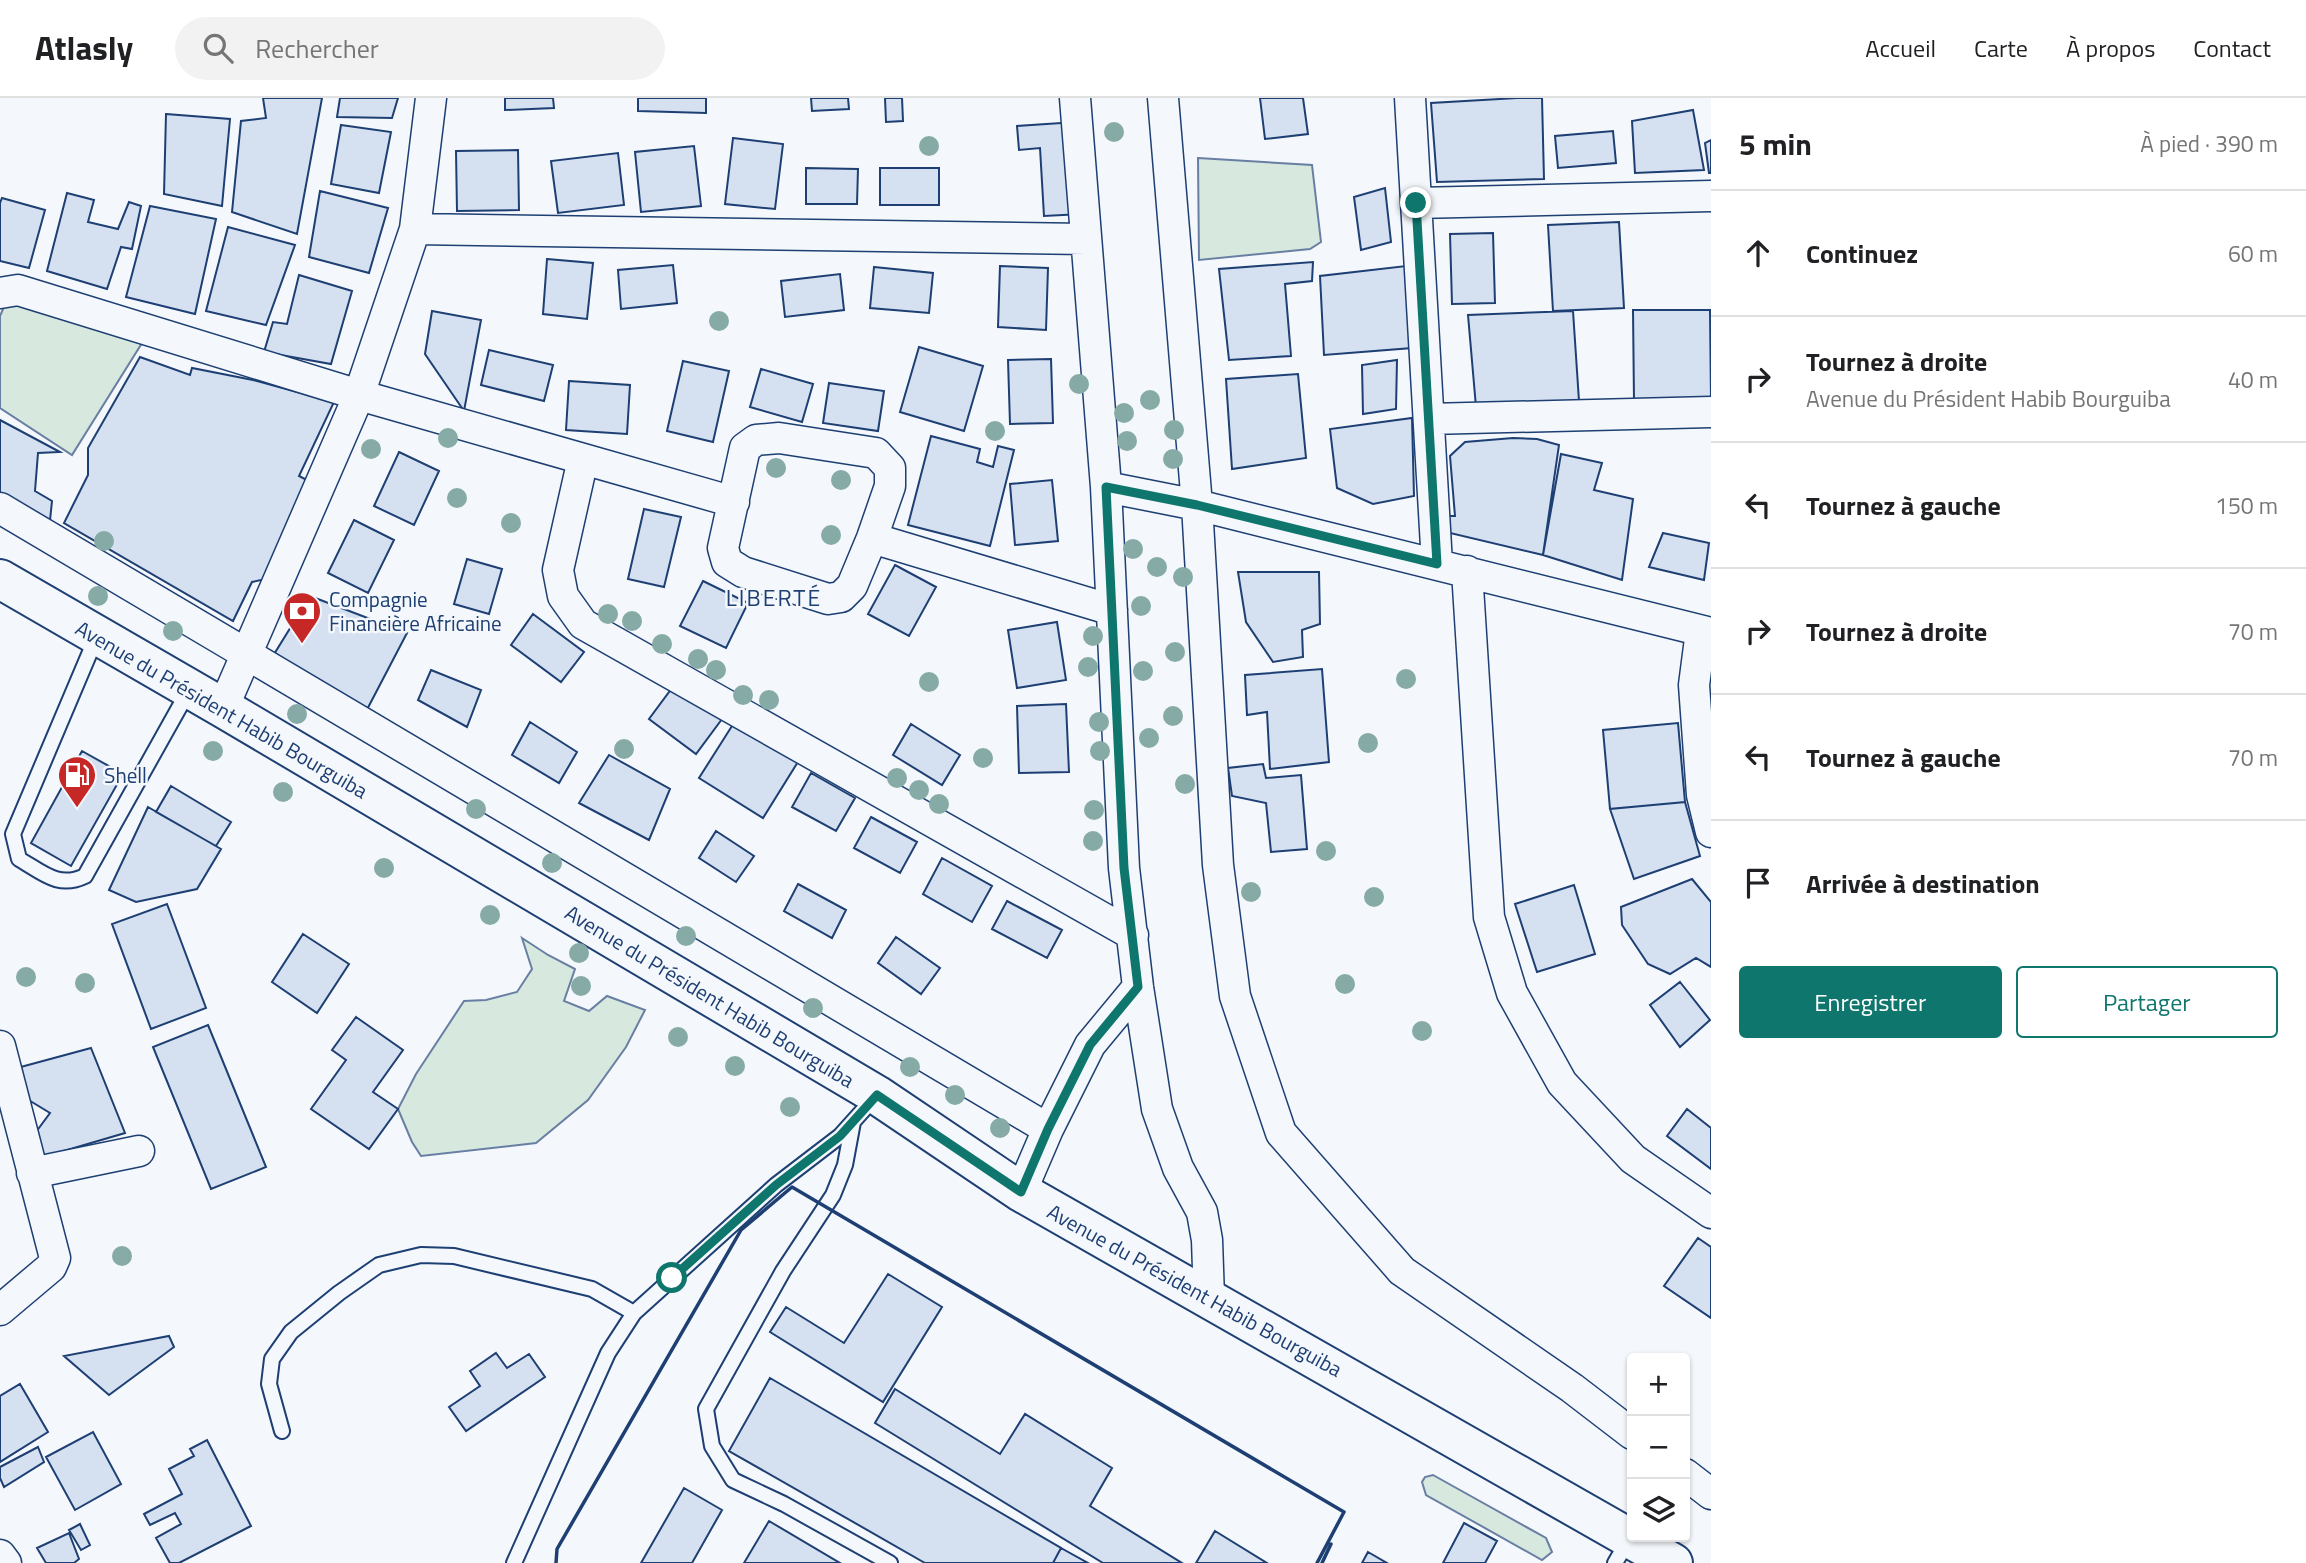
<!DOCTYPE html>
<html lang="fr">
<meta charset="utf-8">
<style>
body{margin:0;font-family:"Titillium Web",sans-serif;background:#f2f2f2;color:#202124}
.controls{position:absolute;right:21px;bottom:21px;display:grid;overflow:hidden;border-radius:7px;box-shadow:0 2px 5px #0004}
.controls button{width:63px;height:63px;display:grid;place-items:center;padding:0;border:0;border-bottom:2px solid #e0e0e0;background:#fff;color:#202124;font:35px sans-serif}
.stop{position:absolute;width:21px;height:21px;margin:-16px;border:5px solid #0f766e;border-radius:50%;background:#fff}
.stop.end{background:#0f766e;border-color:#fff;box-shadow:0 2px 7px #0008}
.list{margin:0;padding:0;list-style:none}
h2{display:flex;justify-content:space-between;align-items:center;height:91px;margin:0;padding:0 28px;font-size:30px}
h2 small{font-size:23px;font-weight:400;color:#757577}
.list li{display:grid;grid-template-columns:46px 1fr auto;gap:21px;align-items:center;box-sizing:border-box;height:126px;padding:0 28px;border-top:2px solid #e0e0e0}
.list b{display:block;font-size:26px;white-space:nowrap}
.list p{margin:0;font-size:23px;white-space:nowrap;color:#757577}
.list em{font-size:23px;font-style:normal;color:#757577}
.actions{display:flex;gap:14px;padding:21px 28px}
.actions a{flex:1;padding:16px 0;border:2px solid #0f766e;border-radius:7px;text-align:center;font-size:24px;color:#0f766e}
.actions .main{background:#0f766e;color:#fff}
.icon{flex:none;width:38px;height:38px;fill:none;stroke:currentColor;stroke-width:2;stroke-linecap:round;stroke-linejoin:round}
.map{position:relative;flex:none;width:1711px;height:1465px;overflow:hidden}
header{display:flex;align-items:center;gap:42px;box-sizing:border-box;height:98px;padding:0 35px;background:#fff;border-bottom:2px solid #e0e0e0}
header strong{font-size:33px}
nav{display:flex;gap:38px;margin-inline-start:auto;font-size:24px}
.search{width:490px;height:63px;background:#f2f2f2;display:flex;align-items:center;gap:18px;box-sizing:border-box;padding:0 24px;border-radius:38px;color:#757577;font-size:26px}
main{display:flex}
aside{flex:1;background:#fff}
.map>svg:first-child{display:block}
.green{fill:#d7e8df;stroke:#687fa3;stroke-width:2}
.building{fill:#d5e0f0;stroke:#1d3f73;stroke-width:2}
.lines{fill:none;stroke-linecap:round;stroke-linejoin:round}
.service-casing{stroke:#1d3f73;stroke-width:18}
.minor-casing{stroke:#1d3f73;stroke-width:33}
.secondary-casing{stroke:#1d3f73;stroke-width:42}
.service{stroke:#f4f7fb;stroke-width:14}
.minor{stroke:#f4f7fb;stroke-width:30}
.secondary{stroke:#f4f7fb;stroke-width:38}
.wall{stroke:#1d3f73;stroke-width:3.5}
.tree{fill:#86aba6}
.route{stroke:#0f766e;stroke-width:9}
.labels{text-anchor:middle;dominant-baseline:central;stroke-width:5;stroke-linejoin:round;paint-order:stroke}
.poi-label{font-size:21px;fill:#1d3f73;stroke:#f4f7fb;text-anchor:start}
.street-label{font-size:21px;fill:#1d3f73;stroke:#f4f7fb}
.neighbourhood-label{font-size:23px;letter-spacing:2px;fill:#1d3f73;stroke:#f4f7fb}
</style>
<header>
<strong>Atlasly</strong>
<div class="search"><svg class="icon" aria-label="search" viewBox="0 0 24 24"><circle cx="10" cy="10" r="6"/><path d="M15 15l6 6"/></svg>Rechercher</div>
<nav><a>Accueil</a><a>Carte</a><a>À propos</a><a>Contact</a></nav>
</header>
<main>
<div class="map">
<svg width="1711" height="1465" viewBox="0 0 1711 1465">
<rect width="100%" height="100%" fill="#f4f7fb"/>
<path class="green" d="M1198,60L1312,67L1321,144L1310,151L1199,162Z
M6,204L142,245L72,357L0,310V218Z
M522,840L548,857L575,871L564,903L589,913L607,898L645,912L626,949L588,1002L536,1045L421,1058L412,1044L398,1011L416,976L464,903L486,902L517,894L532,871Z
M1433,1377L1546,1440L1552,1454L1542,1462L1426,1397L1422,1384L1425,1379Z"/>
<path class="building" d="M263,0H322L297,136L232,114L241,23L266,20Z
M340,0H398L392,20L337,19Z
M505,0H553L554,10L505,12Z
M638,0H706V15L638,13Z
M811,0H848L849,11L812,13Z
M885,0H902L903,23L886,24Z
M1260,0H1303L1308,36L1265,41Z
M1517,0H1542L1544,81L1437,84L1431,5Z
M1693,12L1704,72L1635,75L1632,23Z
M166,16L230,21L222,108L164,96Z
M1076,24L1082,116L1044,118L1040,50L1019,52L1017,28Z
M341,27L391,34L379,95L331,86Z
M1613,33L1616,65L1558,70L1555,38Z
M733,40L783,46L775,111L725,106Z
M1711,42V75H1709L1705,45Z
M694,48L701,108L641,114L635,54Z
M518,52L519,112L457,113L456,53Z
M618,55L624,107L558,115L551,63Z
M806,70L858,71L857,106H806Z
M880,70H939V107H880Z
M1385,90L1391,144L1361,152L1354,99Z
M320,93L388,110L369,175L309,159Z
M67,95L94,102L88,124L118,131L129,104L141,108L132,151L121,149L107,191L47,173Z
M2,100L45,112L29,170L0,163V105Z
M150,108L216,121L195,216L126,199Z
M1619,124L1624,210L1553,213L1548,127Z
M228,129L295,147L266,227L206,213Z
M1493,135L1495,205L1452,206L1450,136Z
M547,161L593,165L587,221L543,216Z
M1313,164L1312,183L1285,186L1291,258L1229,262L1219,171Z
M673,167L677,205L621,211L618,172Z
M1000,168L1048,170L1046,232L998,229Z
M1406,168L1412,250L1324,257L1320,178Z
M874,169L933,175L929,215L870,210Z
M840,176L844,212L785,219L781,183Z
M299,177L352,193L331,266L264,254L273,224L287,226Z
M1633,212H1710L1711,302L1634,303Z
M432,213L481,222L464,313L425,256Z
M1573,213L1579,303L1476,309L1468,217Z
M919,249L983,268L964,333L900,314Z
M489,252L553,267L544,303L481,287Z
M140,259L190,277L192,270L253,282L334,304L299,378L307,382L271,480L252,484L233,523L64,425L88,377V350Z
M1051,261L1053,325L1010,326L1008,262Z
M1397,262L1396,311L1363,316L1362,267Z
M683,263L729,273L713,344L667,333Z
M761,271L813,286L802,324L750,309Z
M1298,276L1306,360L1232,371L1226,281Z
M569,283L630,287L627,336L566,332Z
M829,285L884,293L878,333L823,325Z
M1412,320L1414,398L1373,406L1337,390L1330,331Z
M0,322L60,354L38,355L35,393L52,403L49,432L0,402Z
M931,338L980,351L977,364L993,369L998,348L1014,352L990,448L908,427Z
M1513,340L1537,341L1559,347L1543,457L1450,435L1447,418H1455L1450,358L1465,344Z
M399,354L439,373L414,427L374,408Z
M1561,356L1602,365L1594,392L1633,401L1622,482L1543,457Z
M1052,382L1058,443L1015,447L1010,386Z
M644,411L681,419L664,489L628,481Z
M354,422L394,442L368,495L328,475Z
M1663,435L1709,445L1704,482L1649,469Z
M467,461L502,471L489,516L454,506Z
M895,467L936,489L909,538L868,516Z
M1238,474H1319L1320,526L1302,532L1303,559L1273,564L1246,524Z
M703,483L748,505L726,550L680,528Z
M310,498L407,535L361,623L268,566Z
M533,516L584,554L561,584L511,547Z
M1057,524L1066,582L1017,590L1008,532Z
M1322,571L1329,664L1270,671L1267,614L1247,617L1245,577Z
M431,572L481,592L467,629L418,602Z
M675,586L722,621L696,656L649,621Z
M1066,606L1069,674L1019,675L1017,608Z
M737,620L801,659L763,720L699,680Z
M530,624L577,654L559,685L512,657Z
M1678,625L1685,704L1610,711L1603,632Z
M911,626L960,657L942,687L893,657Z
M82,653L123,676L71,768L31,745Z
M609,657L670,691L649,742L579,705Z
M1263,666L1266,680L1301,677L1307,751L1271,754L1266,705L1232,698L1228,670Z
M811,675L855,700L836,733L792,709Z
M171,688L231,724L216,748L156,714Z
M1685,704L1700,758L1634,781L1610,711Z
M148,709L221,751L197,791L136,804L109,792Z
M871,719L917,744L900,775L854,750Z
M716,733L754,758L736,784L699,760Z
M942,760L992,788L972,824L923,796Z
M1692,781L1711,804V869L1696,860L1670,876L1648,866L1622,827L1621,809Z
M798,786L846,812L832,840L784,813Z
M1574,787L1595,856L1537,874L1515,806Z
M1007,803L1062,832L1047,860L992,831Z
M167,806L206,910L151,931L112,826Z
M303,836L349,866L317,915L272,884Z
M896,839L940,870L921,896L878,865Z
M1680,884L1710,922L1680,949L1650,907Z
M356,919L403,952L373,994L398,1011L369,1051L311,1011L346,962L332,952Z
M208,927L266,1069L211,1091L153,949Z
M91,950L125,1035L40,1060L36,1034L50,1015L22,998L17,970Z
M1687,1011L1711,1030V1071L1667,1038Z
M1698,1140L1711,1149V1220L1664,1188Z
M888,1176L942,1209L883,1304L770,1234L786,1209L844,1245Z
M169,1238L174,1249L109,1297L64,1258Z
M496,1255L507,1270L529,1256L545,1279L466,1333L449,1309L480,1288L470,1273Z
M770,1280L1061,1450L1053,1465H925L729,1353Z
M20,1286L48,1334L0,1364V1298Z
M895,1291L1000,1356L1025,1316L1112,1370L1090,1408L1182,1465H1103L875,1325Z
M93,1334L121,1386L75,1412L46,1359Z
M207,1342L251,1428L179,1465H170L156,1440L181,1426L175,1415L150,1427L144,1416L182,1396L169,1371L194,1358L190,1351Z
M38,1349L44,1364L4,1389L0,1380V1369Z
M684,1390L722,1412L692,1465H641Z
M769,1423L840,1465H744Z
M1464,1425L1497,1443L1485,1465H1443Z
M80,1426L90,1447L81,1452L69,1432Z
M1215,1433L1267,1465H1196Z
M69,1435L79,1461L74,1465H46L37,1450Z
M1061,1450L1088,1465H1053Z
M1368,1454L1387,1465H1362Z"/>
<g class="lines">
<defs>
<path id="service" d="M96,540L13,736L19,761C42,774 58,791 85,778L189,592
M853,1024L845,1067L833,1097L783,1173L706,1311L712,1348L733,1382L784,1406L890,1465
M282,1333L269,1286L272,1261L291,1234L339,1195L379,1167L421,1157L454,1158L592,1191L634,1215
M514,1465L608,1255L634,1215L776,1087L840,1038L876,998
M1615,1465L1629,1441"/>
<path id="minor" d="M1075,0L1106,389L1124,770L1138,889L1157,1011L1178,1070L1202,1114L1207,1142L1209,1200
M1163,0L1197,407L1218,767L1235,898L1281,1035L1402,1173L1572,1290L1632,1336
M1410,0L1437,466
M1416,105L1711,98
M415,131L1086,141
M0,195L18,192L359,297L734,404
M1429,321L1711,314
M779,340L876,355L890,370V388L872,440L852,488L841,499L828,501L743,474L727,464L723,450L745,350L756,342Z
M583,361L558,472L563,498L583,526L1133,837
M1106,389L1197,407L1711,535
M0,410L1048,1031
M872,440L1112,512
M1467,473L1489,819L1512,895L1562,985L1633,1061L1711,1115
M1701,533L1694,587L1702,697L1711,734
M223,610L359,297L415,131L431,0
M0,948L55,1160L51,1169L0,1212
M32,1075L139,1053
M1021,1094L1048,1031L1090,947L1138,889
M1685,1376L1711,1396
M0,1457L6,1465"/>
<path id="secondary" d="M0,481L223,610L877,997L1021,1094L1673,1465"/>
</defs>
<use href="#service" class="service-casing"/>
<use href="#minor" class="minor-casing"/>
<use href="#secondary" class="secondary-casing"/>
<use href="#service" class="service"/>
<use href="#minor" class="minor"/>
<use href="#secondary" class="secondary"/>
<path class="wall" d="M556,1465L557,1451L741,1132L792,1089L1344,1414
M1317,1465L1344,1414
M1322,1465L1331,1446"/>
</g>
<g class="tree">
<circle cx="1114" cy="34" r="10"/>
<circle cx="929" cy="48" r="10"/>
<circle cx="719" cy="223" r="10"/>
<circle cx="1079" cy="286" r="10"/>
<circle cx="1150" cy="302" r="10"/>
<circle cx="1124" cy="315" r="10"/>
<circle cx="1174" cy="332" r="10"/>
<circle cx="995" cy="333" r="10"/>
<circle cx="448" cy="340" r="10"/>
<circle cx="1127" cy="343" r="10"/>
<circle cx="371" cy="351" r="10"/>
<circle cx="1173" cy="361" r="10"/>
<circle cx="776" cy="370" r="10"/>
<circle cx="841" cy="382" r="10"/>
<circle cx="457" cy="400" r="10"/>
<circle cx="511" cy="425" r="10"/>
<circle cx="831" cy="437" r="10"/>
<circle cx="104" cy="443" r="10"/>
<circle cx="1133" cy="451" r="10"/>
<circle cx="1157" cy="469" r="10"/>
<circle cx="1183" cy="479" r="10"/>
<circle cx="98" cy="498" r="10"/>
<circle cx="1141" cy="508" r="10"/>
<circle cx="608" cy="516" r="10"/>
<circle cx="632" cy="523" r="10"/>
<circle cx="173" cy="533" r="10"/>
<circle cx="1093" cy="538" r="10"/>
<circle cx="662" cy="546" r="10"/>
<circle cx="1175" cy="554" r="10"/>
<circle cx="698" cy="561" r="10"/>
<circle cx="1088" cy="569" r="10"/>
<circle cx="716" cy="572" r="10"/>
<circle cx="1143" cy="573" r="10"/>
<circle cx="1406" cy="581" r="10"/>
<circle cx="929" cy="584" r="10"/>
<circle cx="743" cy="597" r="10"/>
<circle cx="769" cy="602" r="10"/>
<circle cx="297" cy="616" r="10"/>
<circle cx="1173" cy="618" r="10"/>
<circle cx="1099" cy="624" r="10"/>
<circle cx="1149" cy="640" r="10"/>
<circle cx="1368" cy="645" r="10"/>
<circle cx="624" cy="651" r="10"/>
<circle cx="213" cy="653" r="10"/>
<circle cx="1100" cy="653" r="10"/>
<circle cx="983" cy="660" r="10"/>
<circle cx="897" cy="680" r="10"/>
<circle cx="1185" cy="686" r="10"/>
<circle cx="919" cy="692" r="10"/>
<circle cx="283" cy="694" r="10"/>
<circle cx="939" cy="706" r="10"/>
<circle cx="476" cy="711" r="10"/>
<circle cx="1094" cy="712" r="10"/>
<circle cx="1093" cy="743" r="10"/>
<circle cx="1326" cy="753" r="10"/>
<circle cx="552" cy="765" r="10"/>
<circle cx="384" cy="770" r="10"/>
<circle cx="1251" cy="794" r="10"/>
<circle cx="1374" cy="799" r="10"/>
<circle cx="490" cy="817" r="10"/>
<circle cx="686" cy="838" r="10"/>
<circle cx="579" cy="855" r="10"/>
<circle cx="26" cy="879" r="10"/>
<circle cx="85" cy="885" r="10"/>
<circle cx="1345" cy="886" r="10"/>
<circle cx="581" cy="888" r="10"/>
<circle cx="813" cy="910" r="10"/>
<circle cx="1422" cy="933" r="10"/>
<circle cx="678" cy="939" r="10"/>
<circle cx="735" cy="968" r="10"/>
<circle cx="910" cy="969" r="10"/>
<circle cx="955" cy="997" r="10"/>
<circle cx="790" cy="1009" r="10"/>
<circle cx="1000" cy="1030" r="10"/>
<circle cx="122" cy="1158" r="10"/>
</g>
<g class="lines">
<path class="route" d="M672,1180L776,1087L840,1038L877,997L1021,1094L1048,1031L1090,947L1138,889L1124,770L1106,389L1197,407L1437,466L1416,105"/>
</g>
<defs>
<symbol id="bank-pin" viewBox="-11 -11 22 30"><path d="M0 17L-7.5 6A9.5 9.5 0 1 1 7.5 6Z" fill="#c62828" stroke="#f4f7fb"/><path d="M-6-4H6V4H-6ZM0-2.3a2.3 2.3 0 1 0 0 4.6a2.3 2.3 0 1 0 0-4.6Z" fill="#fff"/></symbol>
<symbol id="fuel-pin" viewBox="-11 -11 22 30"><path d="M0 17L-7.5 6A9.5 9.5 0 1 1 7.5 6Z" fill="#c62828" stroke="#f4f7fb"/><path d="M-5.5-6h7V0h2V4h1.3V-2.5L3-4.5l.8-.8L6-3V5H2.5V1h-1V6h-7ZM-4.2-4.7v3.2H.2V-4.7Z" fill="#fff"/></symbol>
</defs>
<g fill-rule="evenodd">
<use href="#bank-pin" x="280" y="491" width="44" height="60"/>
<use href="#fuel-pin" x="55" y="655" width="44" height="60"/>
</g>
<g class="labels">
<g class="poi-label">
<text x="329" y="501">Compagnie<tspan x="329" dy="24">Financière Africaine</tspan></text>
<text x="104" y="677">Shell</text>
</g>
<g class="street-label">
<text transform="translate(222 611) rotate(30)">Avenue du Président Habib Bourguiba</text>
<text transform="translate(710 898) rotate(31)">Avenue du Président Habib Bourguiba</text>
<text transform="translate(1195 1192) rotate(29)">Avenue du Président Habib Bourguiba</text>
</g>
<g class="neighbourhood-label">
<text x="774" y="499">LIBERTÉ</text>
</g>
</g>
</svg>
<div class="controls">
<button>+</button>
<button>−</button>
<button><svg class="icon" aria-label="layers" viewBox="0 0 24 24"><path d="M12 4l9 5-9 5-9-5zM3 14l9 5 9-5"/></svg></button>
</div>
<div class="stop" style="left:672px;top:1180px"></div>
<div class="stop end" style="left:1416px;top:105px"></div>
</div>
<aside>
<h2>5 min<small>À pied · 390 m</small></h2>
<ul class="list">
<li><svg class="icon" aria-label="ahead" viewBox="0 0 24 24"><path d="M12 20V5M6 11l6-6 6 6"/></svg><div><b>Continuez</b></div><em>60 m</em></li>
<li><svg class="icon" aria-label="right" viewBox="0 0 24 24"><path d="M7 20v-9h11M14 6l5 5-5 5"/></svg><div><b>Tournez à droite</b><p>Avenue du Président Habib Bourguiba</p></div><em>40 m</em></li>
<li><svg class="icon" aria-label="left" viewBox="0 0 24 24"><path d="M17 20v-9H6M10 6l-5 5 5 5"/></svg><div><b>Tournez à gauche</b></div><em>150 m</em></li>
<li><svg class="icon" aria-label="right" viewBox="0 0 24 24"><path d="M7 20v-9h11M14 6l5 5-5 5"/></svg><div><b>Tournez à droite</b></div><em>70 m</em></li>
<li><svg class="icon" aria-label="left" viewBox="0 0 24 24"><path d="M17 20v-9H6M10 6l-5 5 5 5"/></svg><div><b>Tournez à gauche</b></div><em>70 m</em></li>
<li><svg class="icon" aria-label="arrive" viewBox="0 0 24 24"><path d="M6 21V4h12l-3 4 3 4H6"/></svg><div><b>Arrivée à destination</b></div></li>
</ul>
<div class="actions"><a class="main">Enregistrer</a><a>Partager</a></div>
</aside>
</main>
